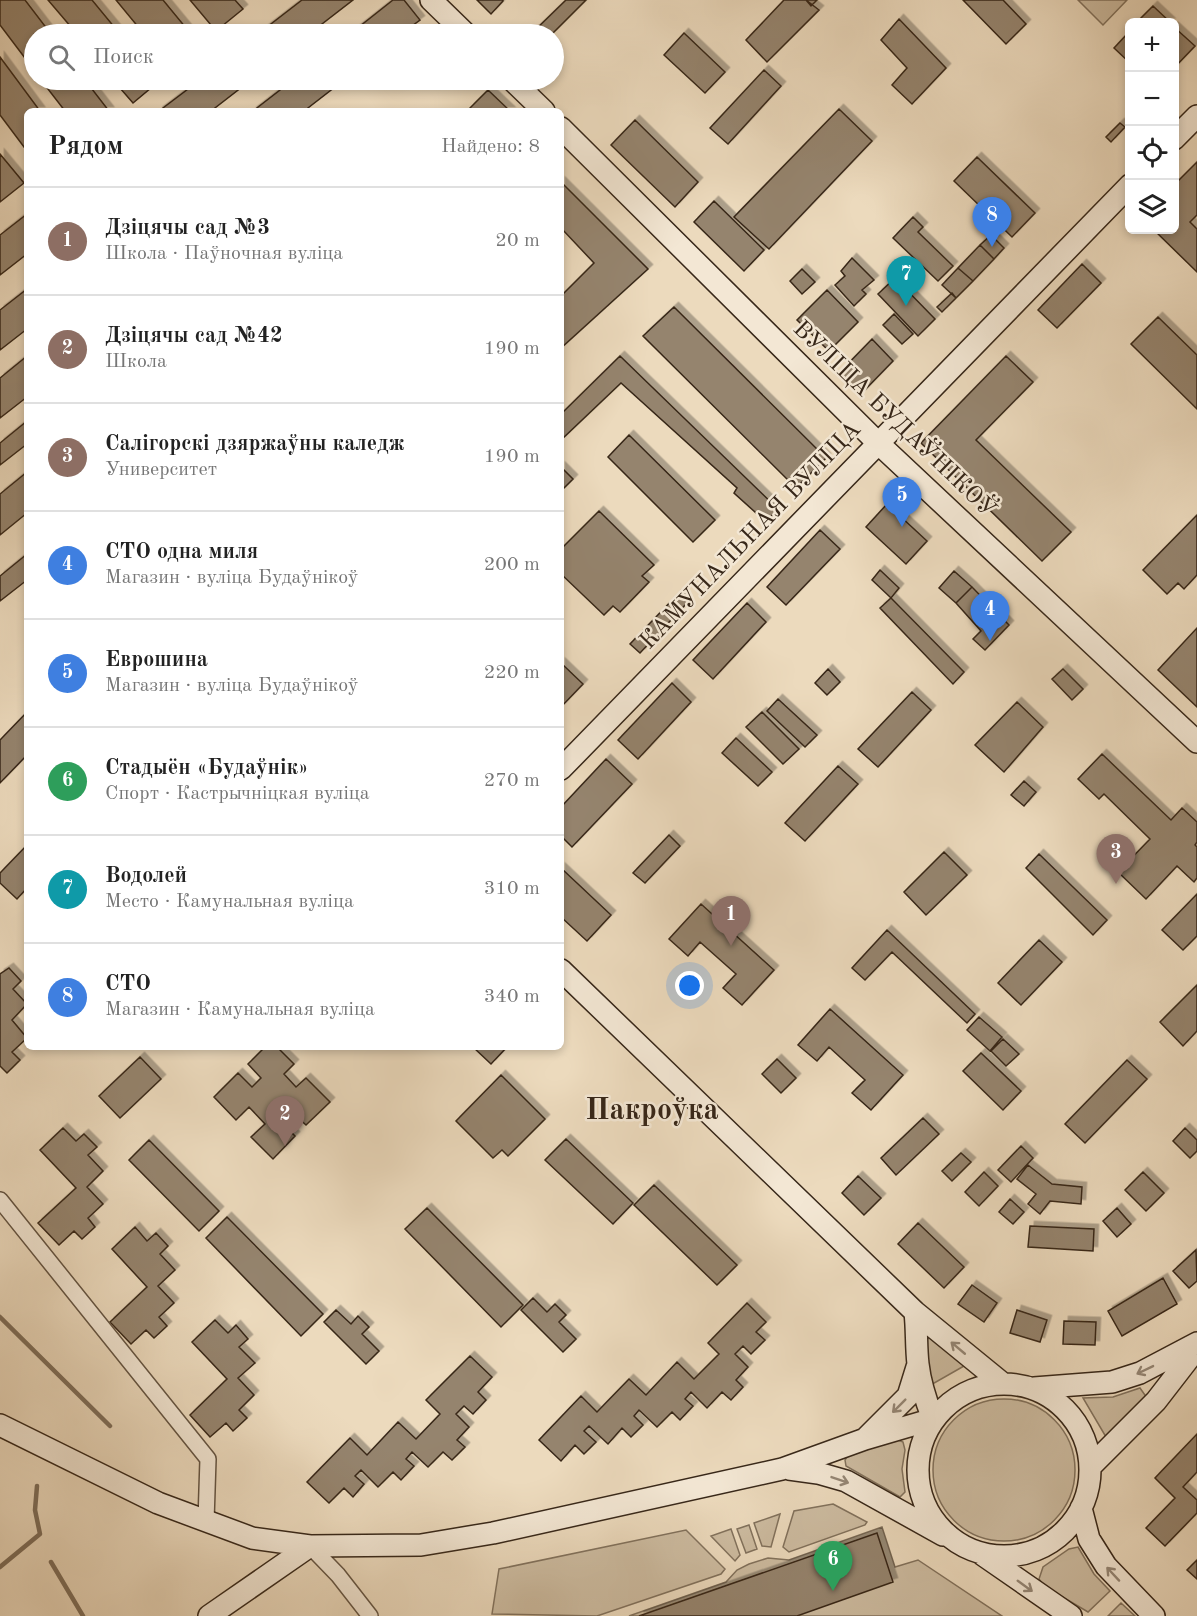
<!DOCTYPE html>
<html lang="ru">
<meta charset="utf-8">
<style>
body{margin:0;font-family:"Old Standard TT",serif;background:#f6f6f6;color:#222}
.controls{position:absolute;right:18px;top:18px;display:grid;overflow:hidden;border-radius:9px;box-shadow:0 3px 9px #0003}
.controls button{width:54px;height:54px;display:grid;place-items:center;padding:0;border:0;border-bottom:2px solid #e0e0e0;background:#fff;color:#222;font:30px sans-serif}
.you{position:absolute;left:690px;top:986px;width:21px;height:21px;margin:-15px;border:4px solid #fff;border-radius:50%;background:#1a73e8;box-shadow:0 0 0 9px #1a73e833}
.badge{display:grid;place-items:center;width:39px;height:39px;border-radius:50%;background:#b45309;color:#fff;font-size:20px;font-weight:700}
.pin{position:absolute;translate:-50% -50px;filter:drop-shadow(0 2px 3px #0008)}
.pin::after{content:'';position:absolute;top:32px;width:21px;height:18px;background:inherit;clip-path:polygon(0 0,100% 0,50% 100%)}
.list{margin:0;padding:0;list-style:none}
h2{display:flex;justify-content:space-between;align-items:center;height:78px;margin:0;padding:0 24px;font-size:26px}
h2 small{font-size:20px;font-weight:400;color:#767676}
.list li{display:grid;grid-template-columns:39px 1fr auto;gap:18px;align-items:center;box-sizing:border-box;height:108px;padding:0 24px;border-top:2px solid #e0e0e0}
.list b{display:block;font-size:22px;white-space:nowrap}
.list p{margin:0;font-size:20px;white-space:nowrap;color:#767676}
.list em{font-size:20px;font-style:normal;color:#767676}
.icon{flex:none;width:33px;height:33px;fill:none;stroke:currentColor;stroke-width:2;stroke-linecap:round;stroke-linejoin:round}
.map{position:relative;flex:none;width:1197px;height:1616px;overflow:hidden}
.search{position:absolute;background:#fff;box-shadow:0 3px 9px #0003;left:24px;top:24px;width:540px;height:66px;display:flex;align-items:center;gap:15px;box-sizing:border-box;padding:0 21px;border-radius:33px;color:#767676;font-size:22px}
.panel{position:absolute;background:#fff;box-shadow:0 3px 9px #0003;left:24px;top:108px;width:540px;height:942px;border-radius:9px}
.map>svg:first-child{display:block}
.green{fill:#cdbca1;stroke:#82725d;stroke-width:1.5}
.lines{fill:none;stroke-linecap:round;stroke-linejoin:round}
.stream{stroke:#7e6e5a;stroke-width:4.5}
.building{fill:#95846e;stroke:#372719;stroke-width:1.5;filter:url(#shadow)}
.street-casing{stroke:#645442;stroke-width:18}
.secondary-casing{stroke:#372719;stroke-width:24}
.street{stroke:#f3e7d4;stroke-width:15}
.secondary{stroke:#f3e7d4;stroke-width:21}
.oneway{stroke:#958776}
.labels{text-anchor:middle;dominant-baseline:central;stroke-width:5;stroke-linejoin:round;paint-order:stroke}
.street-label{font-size:24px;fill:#372719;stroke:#f3e7d4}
.district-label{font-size:30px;font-weight:bold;fill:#372719;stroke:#f3e7d4}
</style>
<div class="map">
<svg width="1197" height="1616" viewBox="0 0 1197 1616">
<defs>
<filter id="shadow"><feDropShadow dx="4.5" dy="-4.5" stdDeviation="0" flood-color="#0004"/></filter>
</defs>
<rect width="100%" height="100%" fill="#ecdabd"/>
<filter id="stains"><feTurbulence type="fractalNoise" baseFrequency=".00333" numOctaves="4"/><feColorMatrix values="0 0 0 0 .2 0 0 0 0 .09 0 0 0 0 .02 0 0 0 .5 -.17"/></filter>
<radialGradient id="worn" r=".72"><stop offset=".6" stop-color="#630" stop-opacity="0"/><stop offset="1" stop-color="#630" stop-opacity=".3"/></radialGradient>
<path class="green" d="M1078,0H1127L1103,25Z
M929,1336L938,1340L964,1366L929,1386L926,1342Z
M1140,1388L1147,1398L1106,1437L1083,1398L1113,1397Z
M933 1470a71 71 0 1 1 142 0a71 71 0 1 1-142 0Z
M896,1439L903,1442L905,1450L902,1469L905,1492L900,1497L846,1466L845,1460L848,1455Z
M833,1504L867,1522L865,1525L789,1552L783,1547L794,1511Z
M780,1514L771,1547L762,1546L754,1523Z
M749,1525L757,1549L746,1553L737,1529Z
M882,1527L895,1567L918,1560L1002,1616H629L726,1582L737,1570L749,1564L768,1558L789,1560Z
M731,1529L740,1555L735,1561L711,1536Z
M686,1530L725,1569L721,1574L597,1616L492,1614L499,1569Z
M1078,1547L1094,1574L1110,1591L1088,1612L1044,1586L1039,1579L1043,1567L1069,1549Z
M1121,1603L1135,1616H1108Z"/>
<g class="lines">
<path class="stream" d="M0,1317L110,1426
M51,1562L83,1616
M0,1567L40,1534L35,1510L37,1486"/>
</g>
<path class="building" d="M0,0H25L51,34H34V70L0,25Z
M48,0H92L120,34H77Z
M116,0H163L191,34H144Z
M190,0H235L243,9L216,31Z
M302,0H353L309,34H258Z
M393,0H404L420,20L401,34H350Z
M477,0H503V1L491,14Z
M566,0H586L552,34H531Z
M784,0H806L819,10L767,62L746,40Z
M806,0H817L811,6Z
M963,0H1003L1026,24L1006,44Z
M1153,6L1170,22H1137Z
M899,19L946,68L912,104L892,85L907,68L881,40Z
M1174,27L1195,46L1174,68Z
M1130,31V63L1114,48Z
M684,33L725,72L705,93L664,55Z
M0,57L40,111H27V151L0,115Z
M764,70L781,86L728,144L710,128Z
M41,80H85L109,111H65Z
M113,80H157L158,82L133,103Z
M200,80H251L211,111H159Z
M293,80H344L304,111H253Z
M488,90L510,111H473L470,108Z
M839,109L872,141L769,249L734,217Z
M635,120L698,182L675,207L611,145Z
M1120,123L1125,127L1111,142L1106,137Z
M0,154L24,183L0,202Z
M977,157L1035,213L1012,237L954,181Z
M1197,162V215L1190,222L1197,229V272L1154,230H1174V185Z
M561,182L648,269L561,348V296L594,263L561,228Z
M714,201L764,250L744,271L694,222Z
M27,214V254L0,275V235Z
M913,217L923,227L918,232L953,266L938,281L893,238Z
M991,235L1004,248L994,259L980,245Z
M980,245L994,259L973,281L958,268Z
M852,258L874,280L862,290L866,294L854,306L835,285L845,276L841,271Z
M1082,264L1101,283L1057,328L1038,310Z
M958,268L973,281L956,298L942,285Z
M802,269L815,282L802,294L790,281Z
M895,278L935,319L918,336L878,294Z
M27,289V329L0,350V310Z
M827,290L858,322L829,351L797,320Z
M952,293L956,298L942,312L937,307Z
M674,307L826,458L796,488L643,336Z
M894,314L913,334L902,344L883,325Z
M1158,317L1197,355V409L1131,344Z
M872,339L893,361L861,394L839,373Z
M27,356V397L0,418V378Z
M620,356L778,509L766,522L734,493L737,488L621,383L561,440V414Z
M1006,356L1033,382L976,440L1071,532L1042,561L921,443Z
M27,421V444L0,465V443Z
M629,435L715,520L693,542L608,457Z
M561,467L573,479L561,491Z
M27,472V513L0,535V494Z
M887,504L927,541L906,564L866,527Z
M599,511L654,565L642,576L649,582L620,612L613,606L604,615L561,574V549Z
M1197,515V575L1184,589L1178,583L1167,594L1143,570Z
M820,530L840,549L786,605L767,587Z
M27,554V580L0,601V576Z
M880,570L899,588L891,598L872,580Z
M954,571L972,587L956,603L939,588Z
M972,587L1009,625L985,650L973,639L981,631L956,603Z
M678,594L687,603L640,653L630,644Z
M891,598L964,672L953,684L880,608Z
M747,603L766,622L713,679L693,660Z
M1197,628V707L1158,670Z
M561,663L583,684L561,707Z
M828,669L840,682L827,695L815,683Z
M1063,669L1083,689L1072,700L1052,679Z
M672,683L691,702L638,759L618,740Z
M912,692L931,710L878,767L858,749Z
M778,699L817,735L805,747L767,711Z
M1017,702L1043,727L1004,772L975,745Z
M27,712V755L0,783V740Z
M762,712L799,749L783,764L746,727Z
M736,738L772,772L758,786L722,753Z
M1102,754L1171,820L1182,808L1197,822V842L1195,845L1197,847V878L1194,882L1177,866L1146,899L1118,872L1150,839L1104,794L1099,799L1078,779Z
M606,759L632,784L572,847L561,836V807Z
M838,766L858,784L805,841L785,823Z
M1024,781L1036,792L1024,806L1011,795Z
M669,835L680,846L645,883L633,873Z
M27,845V888L17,899L0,883V873Z
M944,852L967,875L926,915L904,892Z
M1039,854L1107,920L1093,935L1026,868Z
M561,868L611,915L587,941L561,917Z
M1197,894V936L1183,950L1162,930Z
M701,904L774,970L742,1005L723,988L736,974L700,942L688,956L669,939Z
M887,930L975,1014L967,1023L892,952L865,980L852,968Z
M1039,940L1062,962L1021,1005L998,983Z
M9,968L21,981L13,989L27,1004L12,1020L27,1038L12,1052L20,1060L7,1073L0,1066V974Z
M1197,985V1031L1183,1046L1160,1022Z
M830,1009L903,1075L871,1110L852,1093L865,1080L829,1047L817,1061L798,1045Z
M979,1017L1002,1037L990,1051L967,1030Z
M1003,1039L1019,1054L1006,1066L991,1051Z
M265,1047H277L294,1064L284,1074L296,1087L306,1078L330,1102L306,1125L294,1114L284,1125L295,1136L273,1159L251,1137L265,1124L249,1107L236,1120L214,1097L238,1073L252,1087L261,1078L248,1064Z
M473,1047H507L491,1064Z
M981,1053L1021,1091L1003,1110L963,1071Z
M140,1057L161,1079L120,1118L99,1096Z
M777,1059L796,1078L781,1093L762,1074Z
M1127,1060L1147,1079L1085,1143L1065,1124Z
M501,1075L545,1119L508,1156L502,1150L493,1158L456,1121Z
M923,1118L939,1134L896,1175L881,1158Z
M63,1128L76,1141L84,1134L97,1147L88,1155L103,1171L87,1187L103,1204L88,1218L95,1227L82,1239L74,1231L59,1245L38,1223L76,1188L40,1150Z
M1185,1128L1197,1140V1151L1190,1158L1173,1141Z
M566,1139L633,1203L613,1224L545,1160Z
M149,1140L219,1211L199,1231L129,1160Z
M1021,1146L1033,1158L1011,1182L998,1170Z
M961,1153L971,1162L952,1181L942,1171Z
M1028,1165L1052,1184L1082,1187L1081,1204L1050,1201L1040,1214L1028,1204L1036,1194L1017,1179Z
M984,1172L998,1186L979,1206L965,1192Z
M1143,1172L1164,1193L1146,1211L1125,1190Z
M858,1176L881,1198L864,1215L842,1193Z
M654,1185L737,1265L717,1285L634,1205Z
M1010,1199L1024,1212L1013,1224L999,1212Z
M427,1208L523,1305L501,1327L405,1229Z
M1117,1208L1131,1224L1117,1237L1103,1221Z
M227,1217L323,1314L301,1336L206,1238Z
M918,1223L964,1267L944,1288L898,1244Z
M1030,1226L1094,1229L1093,1251L1028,1247Z
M135,1227L147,1241L156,1233L168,1246L160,1254L175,1270L158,1286L174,1303L159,1317L167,1326L154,1338L146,1330L131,1344L110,1322L147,1287L112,1249Z
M1196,1250L1197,1281L1189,1288L1173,1271Z
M1163,1278L1177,1304L1122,1336L1108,1311Z
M972,1285L997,1303L984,1322L958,1304Z
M533,1298L547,1312L555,1304L566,1315L559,1322L576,1339L563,1352L521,1310Z
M747,1303L766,1322L756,1332L765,1340L751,1354L743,1346L735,1354L748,1367L736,1380L743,1387L731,1400L722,1392L707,1408L691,1392L685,1399L693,1406L680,1420L672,1412L657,1427L639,1410L634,1416L643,1425L631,1437L622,1428L608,1444L589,1426L584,1431L596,1442L584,1454L575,1445L561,1461L539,1440L581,1396L597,1412L629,1379L646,1395L677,1362L694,1379L719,1354L708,1343Z
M336,1310L351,1324L358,1316L369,1327L362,1334L379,1351L366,1364L324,1322Z
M1017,1310L1047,1320L1040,1342L1010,1333Z
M215,1320L228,1333L236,1325L248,1339L239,1347L255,1363L238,1378L254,1395L239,1410L247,1418L233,1431L226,1423L210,1437L190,1415L227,1379L192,1342Z
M1064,1321L1096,1322L1095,1345L1063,1344Z
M470,1356L492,1377L478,1392L486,1400L473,1414L464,1406L456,1414L469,1427L457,1440L465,1447L452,1460L443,1452L428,1467L412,1452L406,1459L414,1466L401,1480L393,1472L378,1487L361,1470L355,1476L364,1484L353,1497L344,1488L329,1503L307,1482L350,1438L367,1455L398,1422L416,1439L440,1414L426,1400Z
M1197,1434V1472L1183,1487L1197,1500V1513L1165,1546L1146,1528L1175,1498L1155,1478Z
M877,1533L893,1582L797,1616H639Z
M1197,1560V1579L1187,1570Z"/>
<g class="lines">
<defs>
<path id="street" d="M0,1200L208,1459L206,1521
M310,1546L338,1575L370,1616"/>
<path id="secondary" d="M431,0L466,34
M512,80L544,111
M561,128L878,443L1197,742
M1174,139L1197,116
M561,769L1130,185
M561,970L915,1312L1002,1383
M915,1312C917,1329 916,1347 918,1364C920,1383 926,1401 933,1419
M918 1470a86 86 0 1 1 172 0a86 86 0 1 1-172 0Z
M1034,1388L1112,1382L1140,1373L1197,1343
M0,1425L158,1503L252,1538L310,1546L421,1545L493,1533L782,1469L865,1439L933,1419
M867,1437L908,1396L917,1367
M1090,1467L1156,1401L1197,1348
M789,1469L818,1473L846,1481L943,1535
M1081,1508L1089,1539L1106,1566L1154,1616
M983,1555L1071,1616
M209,1616L310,1546"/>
</defs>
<use href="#street" class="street-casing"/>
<use href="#secondary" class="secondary-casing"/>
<use href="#street" class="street"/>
<use href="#secondary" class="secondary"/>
</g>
<defs><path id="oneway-shaft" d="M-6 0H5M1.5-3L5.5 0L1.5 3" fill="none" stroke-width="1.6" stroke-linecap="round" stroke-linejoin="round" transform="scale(1.5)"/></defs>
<g class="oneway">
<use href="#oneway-shaft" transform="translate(958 1348) rotate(-140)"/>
<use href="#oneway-shaft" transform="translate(1145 1370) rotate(154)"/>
<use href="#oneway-shaft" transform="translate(899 1406) rotate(135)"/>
<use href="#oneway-shaft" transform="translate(840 1480) rotate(19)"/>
<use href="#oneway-shaft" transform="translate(1113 1574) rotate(-133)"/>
<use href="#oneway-shaft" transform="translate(1025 1586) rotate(36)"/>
</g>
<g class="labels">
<g class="street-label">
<text transform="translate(894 420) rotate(44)">ВУЛІЦА БУДАЎНІКОЎ</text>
<text transform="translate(751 536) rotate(-46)">КАМУНАЛЬНАЯ ВУЛІЦА</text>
</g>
<g class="district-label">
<text x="652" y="1111">Пакроўка</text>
</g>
</g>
<rect width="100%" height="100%" filter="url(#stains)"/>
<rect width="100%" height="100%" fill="url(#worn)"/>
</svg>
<div class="controls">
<button>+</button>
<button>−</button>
<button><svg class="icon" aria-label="locate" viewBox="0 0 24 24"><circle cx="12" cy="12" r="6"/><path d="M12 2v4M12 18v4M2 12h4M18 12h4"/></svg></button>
<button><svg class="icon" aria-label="layers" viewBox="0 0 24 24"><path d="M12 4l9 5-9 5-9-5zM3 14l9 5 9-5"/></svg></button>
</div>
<div class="you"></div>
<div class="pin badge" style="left:731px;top:946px;background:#8d6e63">1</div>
<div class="pin badge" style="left:285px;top:1146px;background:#8d6e63">2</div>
<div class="pin badge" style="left:1116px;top:884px;background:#8d6e63">3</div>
<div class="pin badge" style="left:990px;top:641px;background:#3f7fe0">4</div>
<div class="pin badge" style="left:902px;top:527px;background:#3f7fe0">5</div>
<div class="pin badge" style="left:833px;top:1591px;background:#2e9e5b">6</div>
<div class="pin badge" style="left:906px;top:306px;background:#0f9aa8">7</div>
<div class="pin badge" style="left:992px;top:247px;background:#3f7fe0">8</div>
<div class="search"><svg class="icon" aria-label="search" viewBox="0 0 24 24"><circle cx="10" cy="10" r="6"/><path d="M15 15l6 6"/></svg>Поиск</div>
<section class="panel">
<h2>Рядом<small>Найдено: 8</small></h2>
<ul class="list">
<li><span class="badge" style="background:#8d6e63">1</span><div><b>Дзіцячы сад №3</b><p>Школа · Паўночная вуліца</p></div><em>20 m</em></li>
<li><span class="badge" style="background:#8d6e63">2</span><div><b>Дзіцячы сад №42</b><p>Школа</p></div><em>190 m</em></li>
<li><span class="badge" style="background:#8d6e63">3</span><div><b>Салігорскі дзяржаўны каледж</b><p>Университет</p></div><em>190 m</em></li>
<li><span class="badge" style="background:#3f7fe0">4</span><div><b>СТО одна миля</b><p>Магазин · вуліца Будаўнікоў</p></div><em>200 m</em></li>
<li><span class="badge" style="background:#3f7fe0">5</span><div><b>Еврошина</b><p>Магазин · вуліца Будаўнікоў</p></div><em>220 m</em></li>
<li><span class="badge" style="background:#2e9e5b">6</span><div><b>Стадыён «Будаўнік»</b><p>Спорт · Кастрычніцкая вуліца</p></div><em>270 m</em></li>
<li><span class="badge" style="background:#0f9aa8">7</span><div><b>Водолей</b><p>Место · Камунальная вуліца</p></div><em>310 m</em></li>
<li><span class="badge" style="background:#3f7fe0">8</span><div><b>СТО</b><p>Магазин · Камунальная вуліца</p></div><em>340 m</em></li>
</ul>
</section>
</div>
